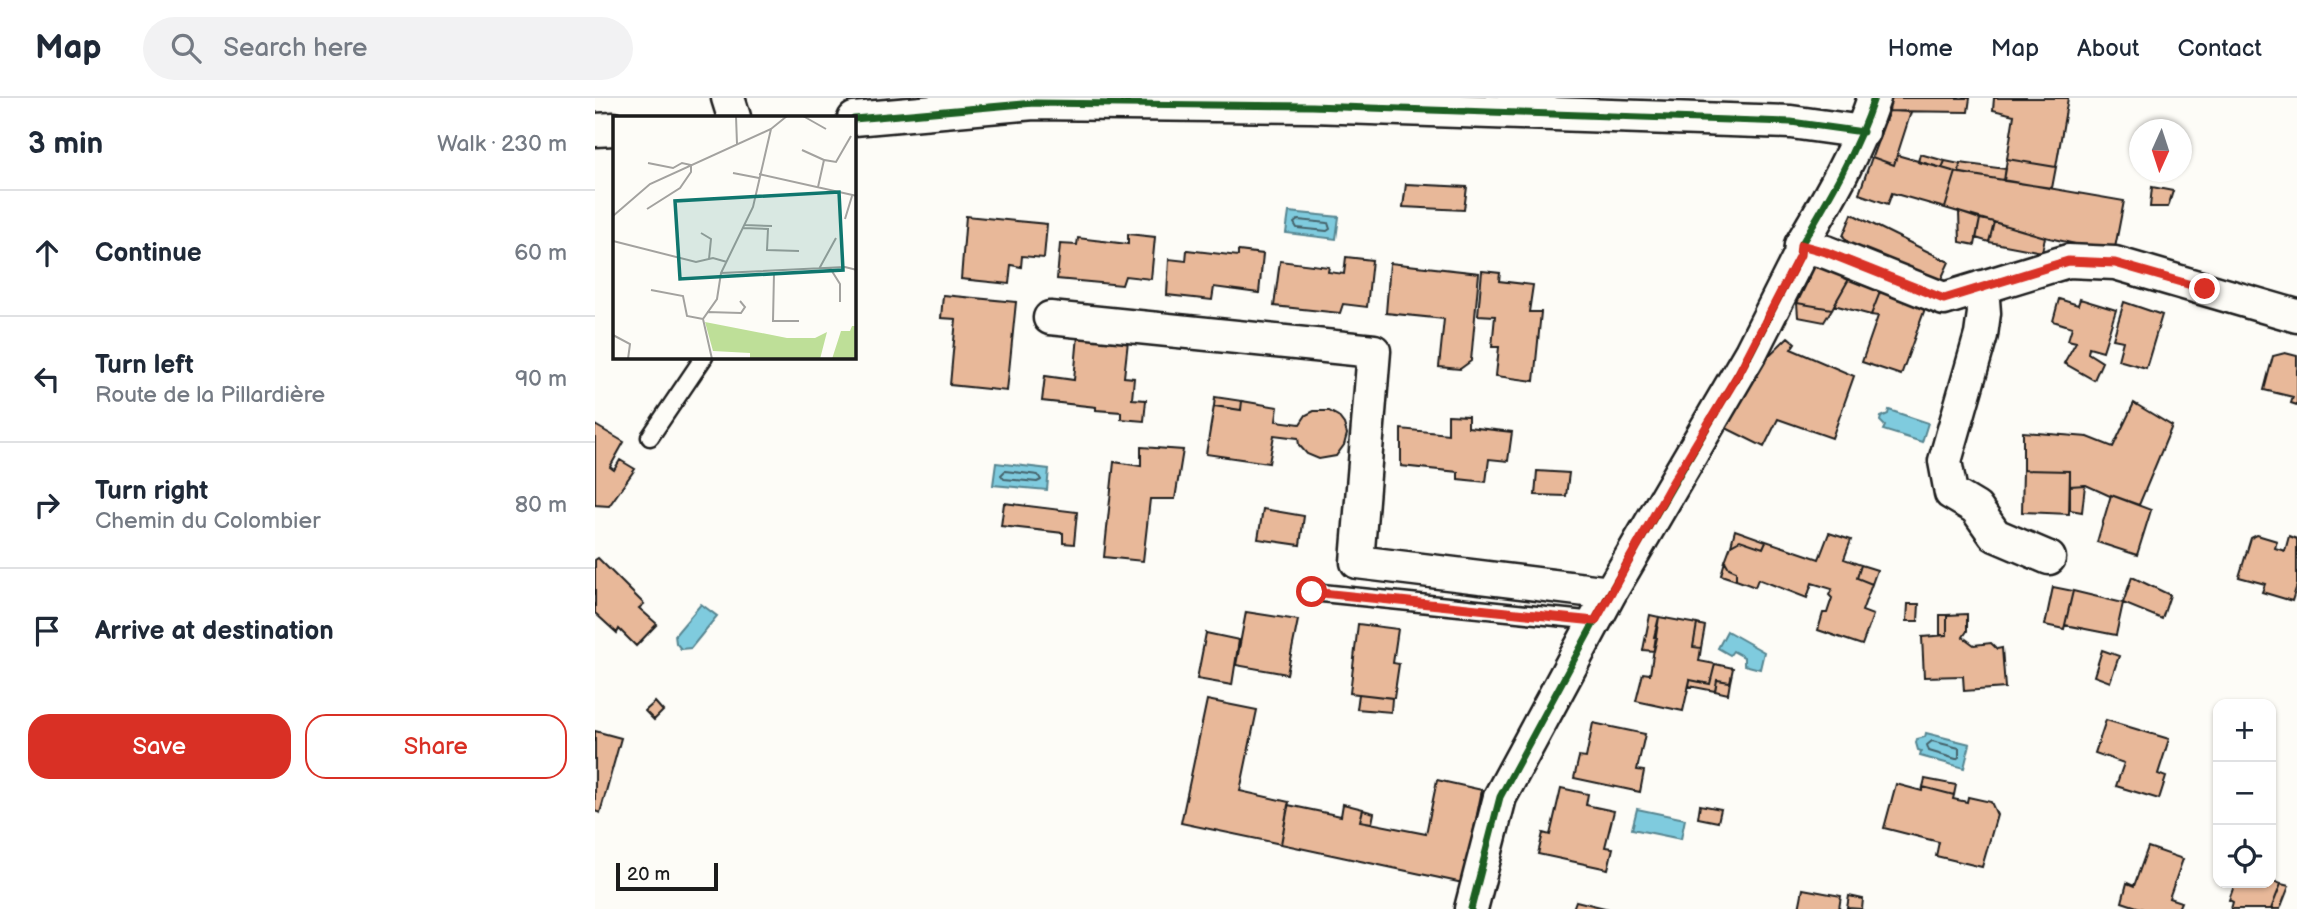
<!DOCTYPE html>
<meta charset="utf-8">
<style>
body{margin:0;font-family:"Balsamiq Sans",sans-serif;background:#f2f2f3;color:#1f2937}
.controls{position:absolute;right:21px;bottom:21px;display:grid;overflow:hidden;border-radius:14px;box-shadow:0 2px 5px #0004}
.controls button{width:63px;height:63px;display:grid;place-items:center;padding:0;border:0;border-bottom:2px solid #e0e1e3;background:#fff;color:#1f2937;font:35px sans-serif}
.compass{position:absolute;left:1534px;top:21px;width:63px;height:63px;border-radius:50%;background:#fff;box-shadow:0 2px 5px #0004;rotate:183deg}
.scale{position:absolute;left:21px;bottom:18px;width:102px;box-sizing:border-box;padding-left:7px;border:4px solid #1c1c1c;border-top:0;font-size:19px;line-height:24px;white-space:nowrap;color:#1c1c1c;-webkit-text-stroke:5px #fdfcf7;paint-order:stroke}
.stop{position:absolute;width:21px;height:21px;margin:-16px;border:5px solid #d93025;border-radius:50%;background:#fff}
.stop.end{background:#d93025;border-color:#fff;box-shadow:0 2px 7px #0008}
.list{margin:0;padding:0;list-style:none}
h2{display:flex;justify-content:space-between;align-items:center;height:91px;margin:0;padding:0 28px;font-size:30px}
h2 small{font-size:23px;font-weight:400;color:#747a83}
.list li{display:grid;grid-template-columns:46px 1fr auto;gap:21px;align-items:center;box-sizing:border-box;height:126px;padding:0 28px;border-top:2px solid #e0e1e3}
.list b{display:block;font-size:26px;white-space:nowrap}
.list p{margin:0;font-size:23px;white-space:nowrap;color:#747a83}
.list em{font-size:23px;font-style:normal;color:#747a83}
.actions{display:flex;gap:14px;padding:21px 28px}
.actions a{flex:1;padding:16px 0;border:2px solid #d93025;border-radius:21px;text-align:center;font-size:24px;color:#d93025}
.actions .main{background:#d93025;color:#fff}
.icon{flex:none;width:38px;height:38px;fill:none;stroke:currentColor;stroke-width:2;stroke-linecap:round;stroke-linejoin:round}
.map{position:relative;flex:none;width:1702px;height:811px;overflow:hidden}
header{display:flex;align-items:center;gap:42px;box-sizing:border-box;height:98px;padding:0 35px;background:#fff;border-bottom:2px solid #e0e1e3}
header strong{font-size:33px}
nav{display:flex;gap:38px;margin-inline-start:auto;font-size:24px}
.search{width:490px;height:63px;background:#f2f2f3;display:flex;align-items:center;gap:18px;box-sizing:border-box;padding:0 24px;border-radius:38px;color:#747a83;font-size:26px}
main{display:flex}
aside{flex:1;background:#fff}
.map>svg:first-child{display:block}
.water{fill:#7fcbde;stroke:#578590;stroke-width:2}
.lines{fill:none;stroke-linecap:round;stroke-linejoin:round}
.shore{stroke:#44626a;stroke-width:2}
.building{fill:#e8b899;stroke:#1c1c1c;stroke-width:2}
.lane-casing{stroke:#1c1c1c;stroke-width:21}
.street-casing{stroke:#1c1c1c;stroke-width:37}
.lane{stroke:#fdfcf7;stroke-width:16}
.street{stroke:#fdfcf7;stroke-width:32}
.cycleway-casing{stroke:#fdfcf7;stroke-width:11}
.cycleway{stroke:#1b5e20;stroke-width:7}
.route{stroke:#d93025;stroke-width:9}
.inset-road{fill:none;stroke:#a3a29f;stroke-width:2}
.view{fill:#0f766e;fill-opacity:0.15;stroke:#0f766e;stroke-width:3.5}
.inset-edge{fill:none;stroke:#1c1c1c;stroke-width:3.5}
</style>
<header>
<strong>Map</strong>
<div class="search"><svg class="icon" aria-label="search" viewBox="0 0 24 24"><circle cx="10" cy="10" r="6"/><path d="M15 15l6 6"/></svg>Search here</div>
<nav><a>Home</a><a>Map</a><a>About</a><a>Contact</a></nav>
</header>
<main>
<aside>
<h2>3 min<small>Walk · 230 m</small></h2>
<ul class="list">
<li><svg class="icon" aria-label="ahead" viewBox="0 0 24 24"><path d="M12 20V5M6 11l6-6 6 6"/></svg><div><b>Continue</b></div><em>60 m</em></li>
<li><svg class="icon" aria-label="left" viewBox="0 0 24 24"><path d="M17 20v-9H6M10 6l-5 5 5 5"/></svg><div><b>Turn left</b><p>Route de la Pillardière</p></div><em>90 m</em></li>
<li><svg class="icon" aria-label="right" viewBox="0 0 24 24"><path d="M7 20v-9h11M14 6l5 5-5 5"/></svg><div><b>Turn right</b><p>Chemin du Colombier</p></div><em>80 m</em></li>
<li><svg class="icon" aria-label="arrive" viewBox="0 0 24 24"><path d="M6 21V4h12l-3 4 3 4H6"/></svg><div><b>Arrive at destination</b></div></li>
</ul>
<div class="actions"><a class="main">Save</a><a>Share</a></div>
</aside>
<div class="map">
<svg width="1702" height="811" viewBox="0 0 1702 811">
<rect width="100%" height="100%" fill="#fdfcf7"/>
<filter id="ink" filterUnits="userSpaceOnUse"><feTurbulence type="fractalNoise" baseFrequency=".0143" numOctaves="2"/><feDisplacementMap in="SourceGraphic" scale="14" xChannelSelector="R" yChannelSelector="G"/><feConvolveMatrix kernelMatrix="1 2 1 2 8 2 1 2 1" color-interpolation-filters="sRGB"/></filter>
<g filter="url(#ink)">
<path class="water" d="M694,114L744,119L741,141L691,135Z
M1294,312L1333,325L1327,344L1288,332L1290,328L1285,323L1286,319L1293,316Z
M401,365L454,371L452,392L398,387Z
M106,506L122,518L96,550L86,551L81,545L80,537Z
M1132,533L1169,554L1165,571L1149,567V559L1138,553L1135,557L1123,550Z
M1331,635L1375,646L1369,670L1325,658L1326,653L1323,652L1321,645L1322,641L1330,639Z
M1042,711L1090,721L1086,741L1037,731Z"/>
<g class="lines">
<path class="shore" d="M703,122L733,125L735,131L732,133L702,130L699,125Z
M410,373L443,377L446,382L442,384L409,381L406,377Z
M1337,643L1364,650V659L1361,661L1334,653L1332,647Z"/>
</g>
<path class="building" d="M1296,0H1375L1373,14L1294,13Z
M1399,0H1473L1461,69L1412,61L1419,17L1398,12Z
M1294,13L1316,14L1299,67L1277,59Z
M1325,56L1350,63L1347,70L1323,64Z
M1302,57L1361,74L1350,110L1297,95L1293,106L1264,96L1277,59L1299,67Z
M1412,61L1461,69L1457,90L1409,83Z
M1350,63L1365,66L1364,75L1347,70Z
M1365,65L1411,71L1409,82L1364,75Z
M1361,74L1529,103L1519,155L1450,139L1350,110Z
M811,86L872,89L869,112L808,109Z
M1557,89L1578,93L1573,109H1555Z
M1364,114L1385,121L1380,147L1365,144Z
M1257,116L1354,164L1342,190L1266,160L1248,138Z
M371,118L452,126L449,160L427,158L426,169L416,167L414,186L366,181Z
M1385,121L1399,124L1394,144L1381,140Z
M1399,124L1450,139L1447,154L1394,144Z
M533,136L560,139L556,181L530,178L527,187L462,181L465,146L482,147L483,140L533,146Z
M592,152L643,158V153L668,156L664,195L619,189L617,202L572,197L574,161L591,163Z
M751,159L777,162L772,209L748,206L745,215L679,208L685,163L734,169L733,174L749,176Z
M1223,162L1258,174L1237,211L1202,205Z
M795,165L884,175L876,263L865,271L844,269L849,221L791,215Z
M887,173L905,175L904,183L938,187L934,214H946L939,283L901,278L904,249H897L900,218L883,217Z
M1258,174L1287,189L1276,217L1239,207Z
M1287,189L1332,205L1306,277L1267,264L1283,218L1276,217Z
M348,197L421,204L412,293L355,287L361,221L346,220Z
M1464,201L1483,207L1485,201L1521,212L1508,253L1494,249L1493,255L1507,264L1499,282L1469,265L1481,244L1473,242L1477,229L1458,223Z
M1529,204L1567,217L1551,270L1523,262L1528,243L1518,241Z
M1202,205L1237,211L1229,224L1203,219Z
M483,237L533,243L529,279L539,280L537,301L551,302L549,323L526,321V314L501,312V309L447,303L450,278L479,282Z
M1193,239L1200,245L1196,251L1259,278L1237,340L1183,321L1169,349L1131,330L1166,265Z
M1690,255L1702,258V307L1696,305L1698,299L1669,292L1678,258Z
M620,299L647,303L646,312L619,308Z
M647,303L683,309L681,323L705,326L711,317L719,313H734L743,318L749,326L752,336L749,347L741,358L724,361L712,356L704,347L703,340L679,337L674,365L611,356L619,308L646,312Z
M1539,305L1577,328L1544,407L1516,397L1515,398L1491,387L1475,388V373L1428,372V334L1493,339L1518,349Z
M853,317L873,318V329L917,334L913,363L894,361L891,384L863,381V374L806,368V331L853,336Z
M0,327L29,344L15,369L19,372L25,362L40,371L14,408L0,407Z
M546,349L588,352L580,401H555L548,463L509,459L519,364L546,368Z
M1428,372L1475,373L1474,416L1427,414Z
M942,373L974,375L971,398L940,397Z
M1490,387L1487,414L1475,412V388Z
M1516,397L1556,412L1542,457L1502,444Z
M409,405L482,414L479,446L468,445V435L406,428Z
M668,411L709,418L705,447L663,441Z
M1140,432L1171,443L1168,450L1145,442L1136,447Z
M1234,435L1256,442L1249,461L1266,467L1262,480L1277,486L1267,513L1278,517L1267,547L1223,532L1228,515H1232L1237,500L1234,497L1237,491L1217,485L1212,500L1163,481L1160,489L1141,482V473L1134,470L1130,463L1136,447L1145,442L1168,450L1171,443L1224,461Z
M1662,437L1682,443L1680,450L1690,453L1694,438L1702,441V487L1697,503L1667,494L1670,486L1644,479L1656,440Z
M3,460L49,506L44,510L62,526L41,548L24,531L22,535L0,515V462Z
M1130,463L1134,470L1141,473V482L1126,477Z
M1266,467L1282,472L1277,486L1262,480Z
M1537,479L1575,497L1567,521L1528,505Z
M1458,489L1478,493L1469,531L1450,527Z
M1478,493L1528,505L1521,537L1470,527Z
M1313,506H1324L1323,523H1312Z
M651,514L703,522L692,576L641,567Z
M1372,516V533L1368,539L1379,547L1396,545L1402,551L1407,550L1410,590L1369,593L1368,578L1329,579L1327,539L1352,537V517Z
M1055,517L1064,519L1059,539L1062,540L1059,553L1048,552Z
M1345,517H1352V537H1345Z
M1064,519L1102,526L1098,549L1106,550L1104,563L1120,566L1115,586L1095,582L1088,613L1041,603L1048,575L1055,576Z
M763,526L803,531L798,565L804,566L799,600L755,595Z
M1102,526L1110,528L1106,550L1098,549Z
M611,535L644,542L637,587L602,581Z
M1507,552L1524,558L1515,584L1499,578Z
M1120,566L1138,570L1135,584L1122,582L1120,593L1094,588L1095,582L1115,586Z
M1122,582L1135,584L1133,596L1120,593Z
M764,596L797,600L796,614L762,611Z
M612,602L662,612L645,693L694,704L686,746L586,725Z
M60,604L68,613L59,622L50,613Z
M1511,622L1574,641L1563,676L1571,679L1564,701L1521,688L1529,665L1500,655Z
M998,625L1050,636L1042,672L1049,673L1045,694L979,680L984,659L991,660Z
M0,633L26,640L5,715L0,713Z
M1330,681L1361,687L1359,697L1328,689Z
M842,682L887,692L868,785L686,746L693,707L746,718L748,706L768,711L765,723L831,736Z
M1301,686L1327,693L1328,689L1359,697L1358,701L1372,704L1373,699L1396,704L1402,717L1387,769L1341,758L1344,744L1289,730Z
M966,690L993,696L991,707L1019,713L1010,749L1018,750L1013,771L943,756L948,735L955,737Z
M1105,707L1126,711L1123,724L1103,720Z
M768,712L779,715L777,725L765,723Z
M1553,749L1588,761L1574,800L1586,804L1583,811H1548L1527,804L1532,785L1539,788Z
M1676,782L1686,786L1676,811H1636L1638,804L1634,802L1640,785H1676Z
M1686,786L1694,788L1685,811H1676Z
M1208,791L1246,798L1244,811H1204Z
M1254,798L1268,801L1267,811L1252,810Z
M981,803L1014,811H978Z"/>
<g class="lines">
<defs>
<path id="lane" d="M55,339L109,259
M717,494L1000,523"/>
<path id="street" d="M133,0L139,19
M259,21L439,5L716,8L1196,24L1268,34
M0,32L19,31
M1206,147L1231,154L1349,201L1473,163L1520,165L1702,218
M1387,189L1389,215L1386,237L1350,363L1356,395L1381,410L1400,437L1454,460
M455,220L779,253L762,464L1015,495
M876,811L905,699L1015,495L1156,254L1205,157L1206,147C1235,98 1261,54 1279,0"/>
</defs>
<use href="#lane" class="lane-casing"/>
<use href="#street" class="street-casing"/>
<use href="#lane" class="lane"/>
<use href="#street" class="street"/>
<defs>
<path id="cycleway" d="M259,21L439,5L716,8L1196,24L1268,34
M876,811L905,699L1015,495L1156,254L1205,157L1206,147C1235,98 1261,54 1279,0"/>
</defs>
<use href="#cycleway" class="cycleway-casing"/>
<use href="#cycleway" class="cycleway"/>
</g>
</g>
<g class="lines" filter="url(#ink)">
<path class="route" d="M717,494L1000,523L1075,389L1144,275L1205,157L1206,147L1231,154L1349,201L1473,163L1520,165L1610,191"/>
</g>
<g transform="translate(18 18)">
<rect width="243" height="243" fill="#fdfcf7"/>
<path d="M92,206L174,222H202L214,216L207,243H137V237L100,235ZM239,210H243V243H219L228,215H237Z" fill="#bedf98"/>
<path class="inset-road" d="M123,0L124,28M190,0L213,13M189,34L211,44M120,57L146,62M146,58L244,80M205,71L211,44L223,46L238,20M34,93L67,72L78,56V49L69,47L60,52L35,47M0,100L37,68L158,13L174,0M232,103L239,80M132,109L159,110M130,112L155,113L154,134L186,135M88,117L98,123L96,143M0,125L83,146L100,142L114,146M217,152L227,168V186M206,153L223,122M108,157L232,151L244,154M161,157L160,205H186M38,174L70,180L74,200L90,203M94,196L128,197L132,191L127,185M0,219L17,228L15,243M99,243L90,203L104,183L108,157L140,91L158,13"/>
<path class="view" d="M226,76L230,154L67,163L62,85Z"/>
<rect width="243" height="243" class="inset-edge"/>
</g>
</svg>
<div class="controls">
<button>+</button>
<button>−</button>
<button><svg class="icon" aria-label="locate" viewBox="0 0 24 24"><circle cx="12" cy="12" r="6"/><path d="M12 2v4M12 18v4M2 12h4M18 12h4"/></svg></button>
</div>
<svg class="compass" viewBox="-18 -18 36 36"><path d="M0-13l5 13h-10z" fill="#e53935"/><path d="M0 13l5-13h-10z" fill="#747a83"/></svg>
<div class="scale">20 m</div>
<div class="stop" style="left:717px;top:494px"></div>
<div class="stop end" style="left:1610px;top:191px"></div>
</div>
</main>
